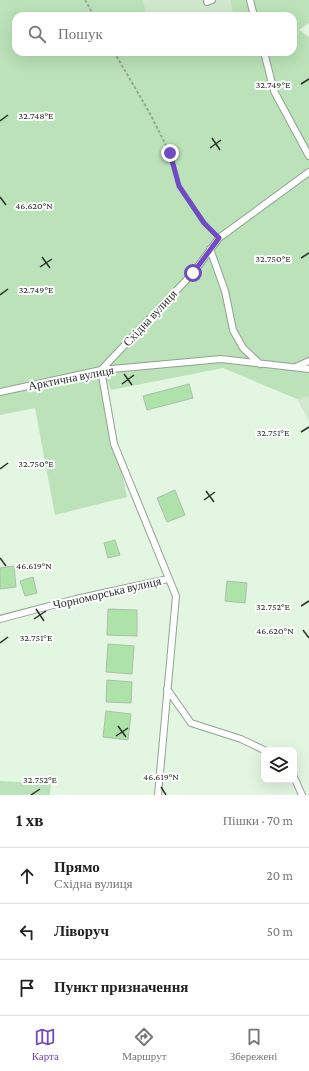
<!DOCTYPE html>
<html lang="uk">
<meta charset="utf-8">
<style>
body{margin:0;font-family:"Crimson Pro",serif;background:#f6f6f6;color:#222}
.controls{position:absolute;right:12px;bottom:12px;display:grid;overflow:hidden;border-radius:8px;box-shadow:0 4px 16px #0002}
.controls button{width:36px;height:36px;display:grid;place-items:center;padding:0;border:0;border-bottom:1px solid #e0e0e0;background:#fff;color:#222;font:20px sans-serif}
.stop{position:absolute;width:12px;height:12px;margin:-9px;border:3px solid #704bc3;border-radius:50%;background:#fff}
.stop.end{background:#704bc3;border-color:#fff;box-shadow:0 1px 4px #0008}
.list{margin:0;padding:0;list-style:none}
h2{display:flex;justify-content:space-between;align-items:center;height:52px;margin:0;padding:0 16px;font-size:17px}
h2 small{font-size:13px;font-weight:400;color:#767676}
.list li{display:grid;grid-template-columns:26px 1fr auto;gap:12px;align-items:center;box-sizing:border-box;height:56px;padding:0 16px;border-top:1px solid #e0e0e0}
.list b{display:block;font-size:15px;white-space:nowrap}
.list p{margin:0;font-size:13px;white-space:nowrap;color:#767676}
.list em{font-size:13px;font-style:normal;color:#767676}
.icon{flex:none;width:22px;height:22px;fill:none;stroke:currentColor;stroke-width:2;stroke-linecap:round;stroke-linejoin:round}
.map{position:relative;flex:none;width:309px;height:795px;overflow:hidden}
.search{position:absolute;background:#fff;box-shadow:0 4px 16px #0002;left:12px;right:12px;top:12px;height:44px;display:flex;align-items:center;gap:10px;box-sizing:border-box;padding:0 14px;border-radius:12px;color:#767676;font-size:15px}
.sheet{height:220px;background:#fff}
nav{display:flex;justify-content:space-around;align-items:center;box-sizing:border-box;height:56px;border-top:1px solid #e0e0e0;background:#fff;font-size:11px;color:#767676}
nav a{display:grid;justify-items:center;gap:2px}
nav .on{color:#704bc3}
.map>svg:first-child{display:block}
.built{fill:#d1e8cf}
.green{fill:#bbe2b8}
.building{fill:#ade3a9;stroke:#acbeab}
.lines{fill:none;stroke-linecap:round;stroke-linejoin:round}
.lane-casing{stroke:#91a290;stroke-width:8}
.path{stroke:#98a797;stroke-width:2;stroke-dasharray:3 2;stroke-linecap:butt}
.lane{stroke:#fff;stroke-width:6}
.route{stroke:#704bc3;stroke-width:5}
.ticks{fill:none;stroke:#2b322a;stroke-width:1.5}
.labels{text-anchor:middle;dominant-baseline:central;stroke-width:4;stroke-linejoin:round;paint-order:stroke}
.street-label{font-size:12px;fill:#2b322a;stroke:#fff}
.ticks-label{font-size:10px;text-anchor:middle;fill:#2b322a;stroke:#fff;stroke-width:4;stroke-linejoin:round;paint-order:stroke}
</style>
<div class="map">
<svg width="309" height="795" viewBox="0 0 309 795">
<rect width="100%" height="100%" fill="#e3f6e1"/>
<path class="built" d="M143,0H230L234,16H147Z
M309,397V421L297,399Z"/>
<path class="green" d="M0,0H143L147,16H16V52H293V16H234L230,0H309V23L299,30L309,37V397L297,399L223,368L111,390L100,364L127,497L55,515L35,408L0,415Z
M0,781L51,784L50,795H0Z"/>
<path class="building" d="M189,384L193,398L147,410L143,396Z
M175,490L185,515L167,522L157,498Z
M115,540L120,555L108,558L104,543Z
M14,566L16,587L0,589V568Z
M33,577L37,593L25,596L20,581Z
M227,581L247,583L245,603L225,601Z
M108,609L137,610V636L107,635Z
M108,644L134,646L132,674L106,672Z
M107,680L132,682L131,703L106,702Z
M106,711L131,714L128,740L103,737Z"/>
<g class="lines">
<defs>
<path id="lane" d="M250,0L254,16
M207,2L212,0
M264,52L274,91L309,156
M210,249L225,291L233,330L243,348L260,364
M296,367L309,361
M0,392L101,370L221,359L309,369
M0,619L76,599L168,579
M167,689L191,723L241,739L264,750
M294,777L302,795
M158,795L176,596L114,444L101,370L193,273L219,238L309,172"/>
</defs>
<use href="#lane" class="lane-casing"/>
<path class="path" d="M85,0L94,16
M114,52L148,110L170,153L179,185L203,223L213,232"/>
<use href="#lane" class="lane"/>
</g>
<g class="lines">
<path class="route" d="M170,153L179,186L204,223L219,238L193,273"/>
</g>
<path class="ticks" d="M301,84L309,79M0,121L8,115M212,138L220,150M210,148L221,140M0,197L6,205M42,257L50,268M301,258L309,253M40,267L52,259M0,295L8,289M124,374L132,385M122,384L134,375M301,432L309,427M0,469L8,463M206,491L214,502M204,500L215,492M0,558L6,566M301,606L309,601M36,609L44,621M34,619L46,611M303,630L309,638M0,643L8,637M118,726L126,737M116,736L128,728M161,787L166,795M31,795L40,789"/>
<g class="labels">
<g class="street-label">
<text transform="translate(150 318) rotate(-47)">Східна вулиця</text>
<text transform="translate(71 378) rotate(-11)">Арктична вулиця</text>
<text transform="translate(107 593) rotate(-13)">Чорноморська вулиця</text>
</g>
</g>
<g class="ticks-label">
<text x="273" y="88">32.749°E</text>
<text x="36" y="119">32.748°E</text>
<text x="34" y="209">46.620°N</text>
<text x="273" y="262">32.750°E</text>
<text x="36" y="293">32.749°E</text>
<text x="273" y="436">32.751°E</text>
<text x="36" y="467">32.750°E</text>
<text x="34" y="569">46.619°N</text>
<text x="273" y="610">32.752°E</text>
<text x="275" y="634">46.620°N</text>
<text x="36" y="641">32.751°E</text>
<text x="161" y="780">46.619°N</text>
<text x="40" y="783">32.752°E</text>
</g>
</svg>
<div class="controls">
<button><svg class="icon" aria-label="layers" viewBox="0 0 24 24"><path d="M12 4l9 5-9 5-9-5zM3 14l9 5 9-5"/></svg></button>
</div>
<div class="stop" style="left:193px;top:273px"></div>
<div class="stop end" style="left:170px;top:153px"></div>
<div class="search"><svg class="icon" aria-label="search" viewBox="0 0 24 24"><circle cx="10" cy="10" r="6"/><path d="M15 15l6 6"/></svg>Пошук</div>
</div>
<section class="sheet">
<h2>1 хв<small>Пішки · 70 m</small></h2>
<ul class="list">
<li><svg class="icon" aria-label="ahead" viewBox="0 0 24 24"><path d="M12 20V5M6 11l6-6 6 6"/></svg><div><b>Прямо</b><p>Східна вулиця</p></div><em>20 m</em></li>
<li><svg class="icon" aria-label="left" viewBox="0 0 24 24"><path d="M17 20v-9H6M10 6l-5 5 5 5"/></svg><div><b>Ліворуч</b></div><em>50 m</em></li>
<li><svg class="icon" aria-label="arrive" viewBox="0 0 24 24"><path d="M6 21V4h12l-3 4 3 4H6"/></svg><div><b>Пункт призначення</b></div></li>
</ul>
</section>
<nav>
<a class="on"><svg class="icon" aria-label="map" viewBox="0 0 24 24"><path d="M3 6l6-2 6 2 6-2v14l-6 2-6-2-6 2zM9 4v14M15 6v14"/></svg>Карта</a>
<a><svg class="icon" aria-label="directions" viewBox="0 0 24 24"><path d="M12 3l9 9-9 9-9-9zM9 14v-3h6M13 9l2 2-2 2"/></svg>Маршрут</a>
<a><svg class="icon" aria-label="saved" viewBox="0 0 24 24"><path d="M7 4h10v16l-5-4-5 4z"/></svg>Збережені</a>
</nav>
